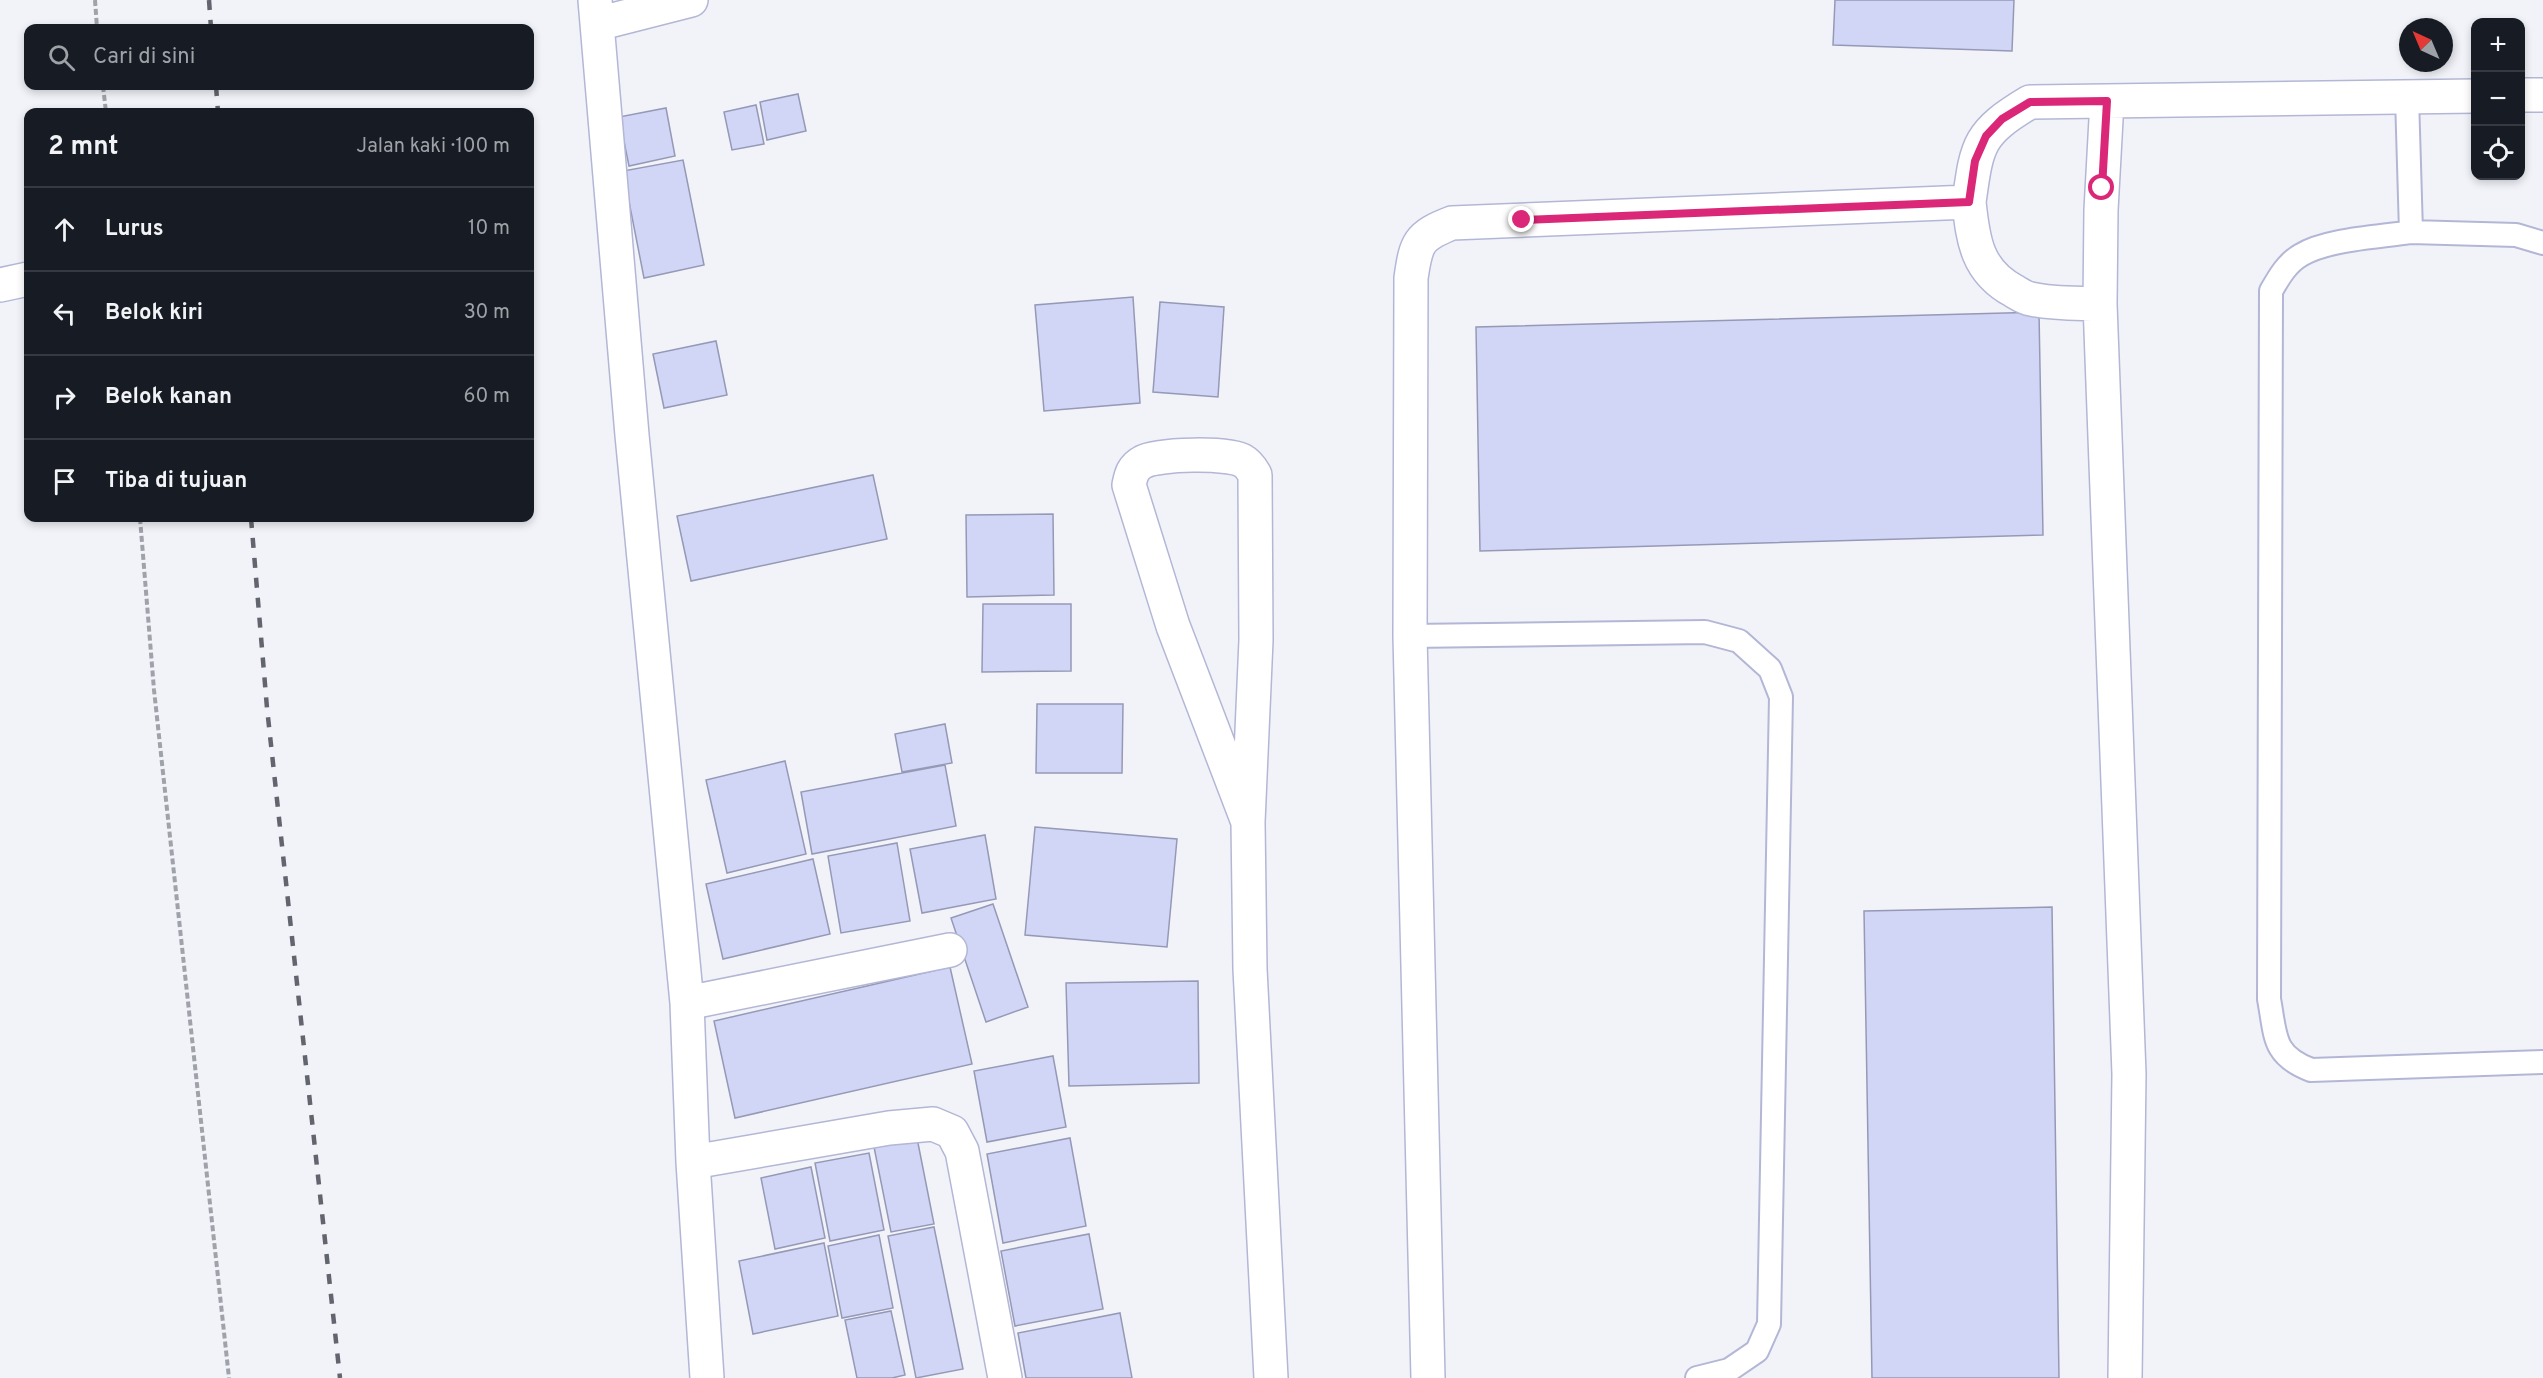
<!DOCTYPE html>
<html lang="id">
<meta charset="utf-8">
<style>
body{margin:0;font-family:Overpass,sans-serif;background:#20242c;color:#f1f3f6}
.controls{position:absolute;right:18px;top:18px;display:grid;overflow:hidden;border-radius:12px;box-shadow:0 3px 9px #0003}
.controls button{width:54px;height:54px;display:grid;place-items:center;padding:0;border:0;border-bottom:2px solid #363941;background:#171b24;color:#f1f3f6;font:30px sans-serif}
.compass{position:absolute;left:2399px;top:18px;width:54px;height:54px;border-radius:50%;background:#171b24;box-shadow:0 3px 9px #0003;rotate:316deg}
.stop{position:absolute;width:18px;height:18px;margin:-14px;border:4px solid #db2777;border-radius:50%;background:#fff}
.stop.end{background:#db2777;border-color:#fff;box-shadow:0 2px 6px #0008}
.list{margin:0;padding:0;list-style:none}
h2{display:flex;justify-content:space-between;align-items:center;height:78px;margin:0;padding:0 24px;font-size:26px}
h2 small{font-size:20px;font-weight:400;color:#9ea1a6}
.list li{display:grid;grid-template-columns:39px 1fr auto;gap:18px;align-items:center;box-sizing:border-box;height:84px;padding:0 24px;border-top:2px solid #363941}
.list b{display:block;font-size:22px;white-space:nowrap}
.list em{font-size:20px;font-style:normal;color:#9ea1a6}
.icon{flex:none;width:33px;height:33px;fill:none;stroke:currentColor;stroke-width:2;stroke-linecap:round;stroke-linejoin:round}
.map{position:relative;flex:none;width:2543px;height:1378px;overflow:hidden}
.search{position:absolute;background:#171b24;box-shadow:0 3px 9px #0003;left:24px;top:24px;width:510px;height:66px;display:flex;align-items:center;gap:15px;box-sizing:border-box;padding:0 21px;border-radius:12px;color:#9ea1a6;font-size:22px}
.panel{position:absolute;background:#171b24;box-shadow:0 3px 9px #0003;left:24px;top:108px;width:510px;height:414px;border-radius:12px}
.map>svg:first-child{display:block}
.building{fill:#d1d6f7;stroke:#9599b6;stroke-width:1.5}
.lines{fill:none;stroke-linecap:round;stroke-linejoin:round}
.service-casing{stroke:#b3b7d5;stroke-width:26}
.minor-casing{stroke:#b3b7d5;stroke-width:36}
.path{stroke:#a0a2aa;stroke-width:4;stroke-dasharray:6 3;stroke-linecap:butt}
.service{stroke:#fff;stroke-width:22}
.minor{stroke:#fff;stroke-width:33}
.rail{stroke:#63656e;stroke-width:4.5;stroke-dasharray:10 10;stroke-linecap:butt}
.route{stroke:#db2777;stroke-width:8}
</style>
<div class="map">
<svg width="2543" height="1378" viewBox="0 0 2543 1378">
<rect width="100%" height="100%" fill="#f2f3f9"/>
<path class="building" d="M1835,0H2014L2012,51L1833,45Z
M798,94L806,131L767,140L760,102Z
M756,105L764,144L732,150L724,112Z
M666,108L675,156L629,166L619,117Z
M683,160L704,265L644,278L623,171Z
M1133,297L1140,403L1044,411L1035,305Z
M1160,302L1224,307L1218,397L1153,392Z
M2039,312L2043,535L1480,551L1476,327Z
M716,341L727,395L664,408L653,354Z
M873,475L887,539L691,581L677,516Z
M1053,514L1054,595L967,597L966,515Z
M983,604H1071V671L982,672Z
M1037,704H1123L1122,773H1036Z
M945,724L952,763L902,772L895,734Z
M785,761L806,854L727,873L706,780Z
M945,765L956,826L812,854L801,792Z
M1035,827L1177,839L1167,947L1025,935Z
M985,835L996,899L922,913L910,849Z
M897,843L910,921L841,933L828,856Z
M813,859L830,934L723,959L706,884Z
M993,904L1028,1007L986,1022L951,918Z
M2052,907L2059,1378H1872L1864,911Z
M950,967L972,1064L735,1118L714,1021Z
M1198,981L1199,1083L1069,1086L1066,983Z
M1053,1056L1066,1127L987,1142L974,1071Z
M917,1138L934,1224L891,1232L874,1147Z
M1070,1138L1086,1226L1003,1243L987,1154Z
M869,1153L884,1230L830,1241L815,1163Z
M811,1167L825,1238L775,1249L761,1178Z
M934,1227L963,1369L916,1378L888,1236Z
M1089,1234L1103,1309L1015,1326L1001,1251Z
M879,1235L893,1308L842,1318L828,1246Z
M824,1243L838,1316L753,1334L739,1261Z
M891,1311L905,1375L892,1378H857L845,1320Z
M1120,1313L1132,1378H1026L1018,1333Z"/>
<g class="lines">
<defs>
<path id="service" d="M2407,97L2411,232L2516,235L2543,243
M2411,232C2380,237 2327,239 2301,255C2287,263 2279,277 2271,291L2269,999C2276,1036 2272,1055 2311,1070L2543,1062
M1410,636L1705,632L1739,641L1770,669L1781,697L1769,1324L1757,1351L1729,1370L1697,1378"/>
<path id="minor" d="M595,0L632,435L687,1003L693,1162L707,1378
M597,24L691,0
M2520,95H2543
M2107,101L2101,210L2100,304L2129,1074L2125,1378
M1969,202C1977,144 1978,133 2030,102L2476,96
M0,285L28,279
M1248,822L1173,626L1129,485C1131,475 1133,467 1143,462C1157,454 1229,452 1243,461C1249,464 1252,470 1255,475L1256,640L1248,822L1250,969L1271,1378
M687,1003L950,950
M693,1162L889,1128L933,1124L952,1132L962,1151L1005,1378
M1428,1378L1410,636L1411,278C1416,243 1418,236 1452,223L1969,202C1973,241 1977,271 2014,291C2019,294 2025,298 2031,299C2053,304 2077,303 2100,304"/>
</defs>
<use href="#service" class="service-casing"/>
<use href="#minor" class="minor-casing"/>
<path class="path" d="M95,0L97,28
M103,86L106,112
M140,518L154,690L229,1378"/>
<use href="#service" class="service"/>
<use href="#minor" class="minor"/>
<path class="rail" d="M209,0L211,28
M216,86L218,112
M251,518L267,708L340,1378"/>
</g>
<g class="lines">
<path class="route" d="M1522,220L1969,202L1975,161L1986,136L2002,119L2030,102L2107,101L2102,188"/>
</g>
</svg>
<div class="controls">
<button>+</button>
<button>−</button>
<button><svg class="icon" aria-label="locate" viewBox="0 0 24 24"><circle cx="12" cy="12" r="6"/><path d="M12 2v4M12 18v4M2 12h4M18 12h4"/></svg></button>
</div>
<svg class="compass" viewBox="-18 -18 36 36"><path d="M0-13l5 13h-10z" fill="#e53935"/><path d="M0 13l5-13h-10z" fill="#9ea1a6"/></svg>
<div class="stop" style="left:2102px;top:188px"></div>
<div class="stop end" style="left:1522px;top:220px"></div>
<div class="search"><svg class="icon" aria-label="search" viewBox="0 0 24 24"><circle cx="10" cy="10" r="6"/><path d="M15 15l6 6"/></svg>Cari di sini</div>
<section class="panel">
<h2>2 mnt<small>Jalan kaki · 100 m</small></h2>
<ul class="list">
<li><svg class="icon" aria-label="ahead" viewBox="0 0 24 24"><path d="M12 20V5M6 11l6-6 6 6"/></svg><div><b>Lurus</b></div><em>10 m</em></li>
<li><svg class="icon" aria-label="left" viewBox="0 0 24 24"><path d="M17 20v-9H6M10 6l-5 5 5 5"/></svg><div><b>Belok kiri</b></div><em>30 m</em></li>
<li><svg class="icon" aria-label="right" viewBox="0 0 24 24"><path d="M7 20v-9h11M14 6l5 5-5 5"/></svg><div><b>Belok kanan</b></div><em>60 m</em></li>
<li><svg class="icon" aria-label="arrive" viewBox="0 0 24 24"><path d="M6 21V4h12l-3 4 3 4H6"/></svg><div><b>Tiba di tujuan</b></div></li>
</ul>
</section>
</div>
